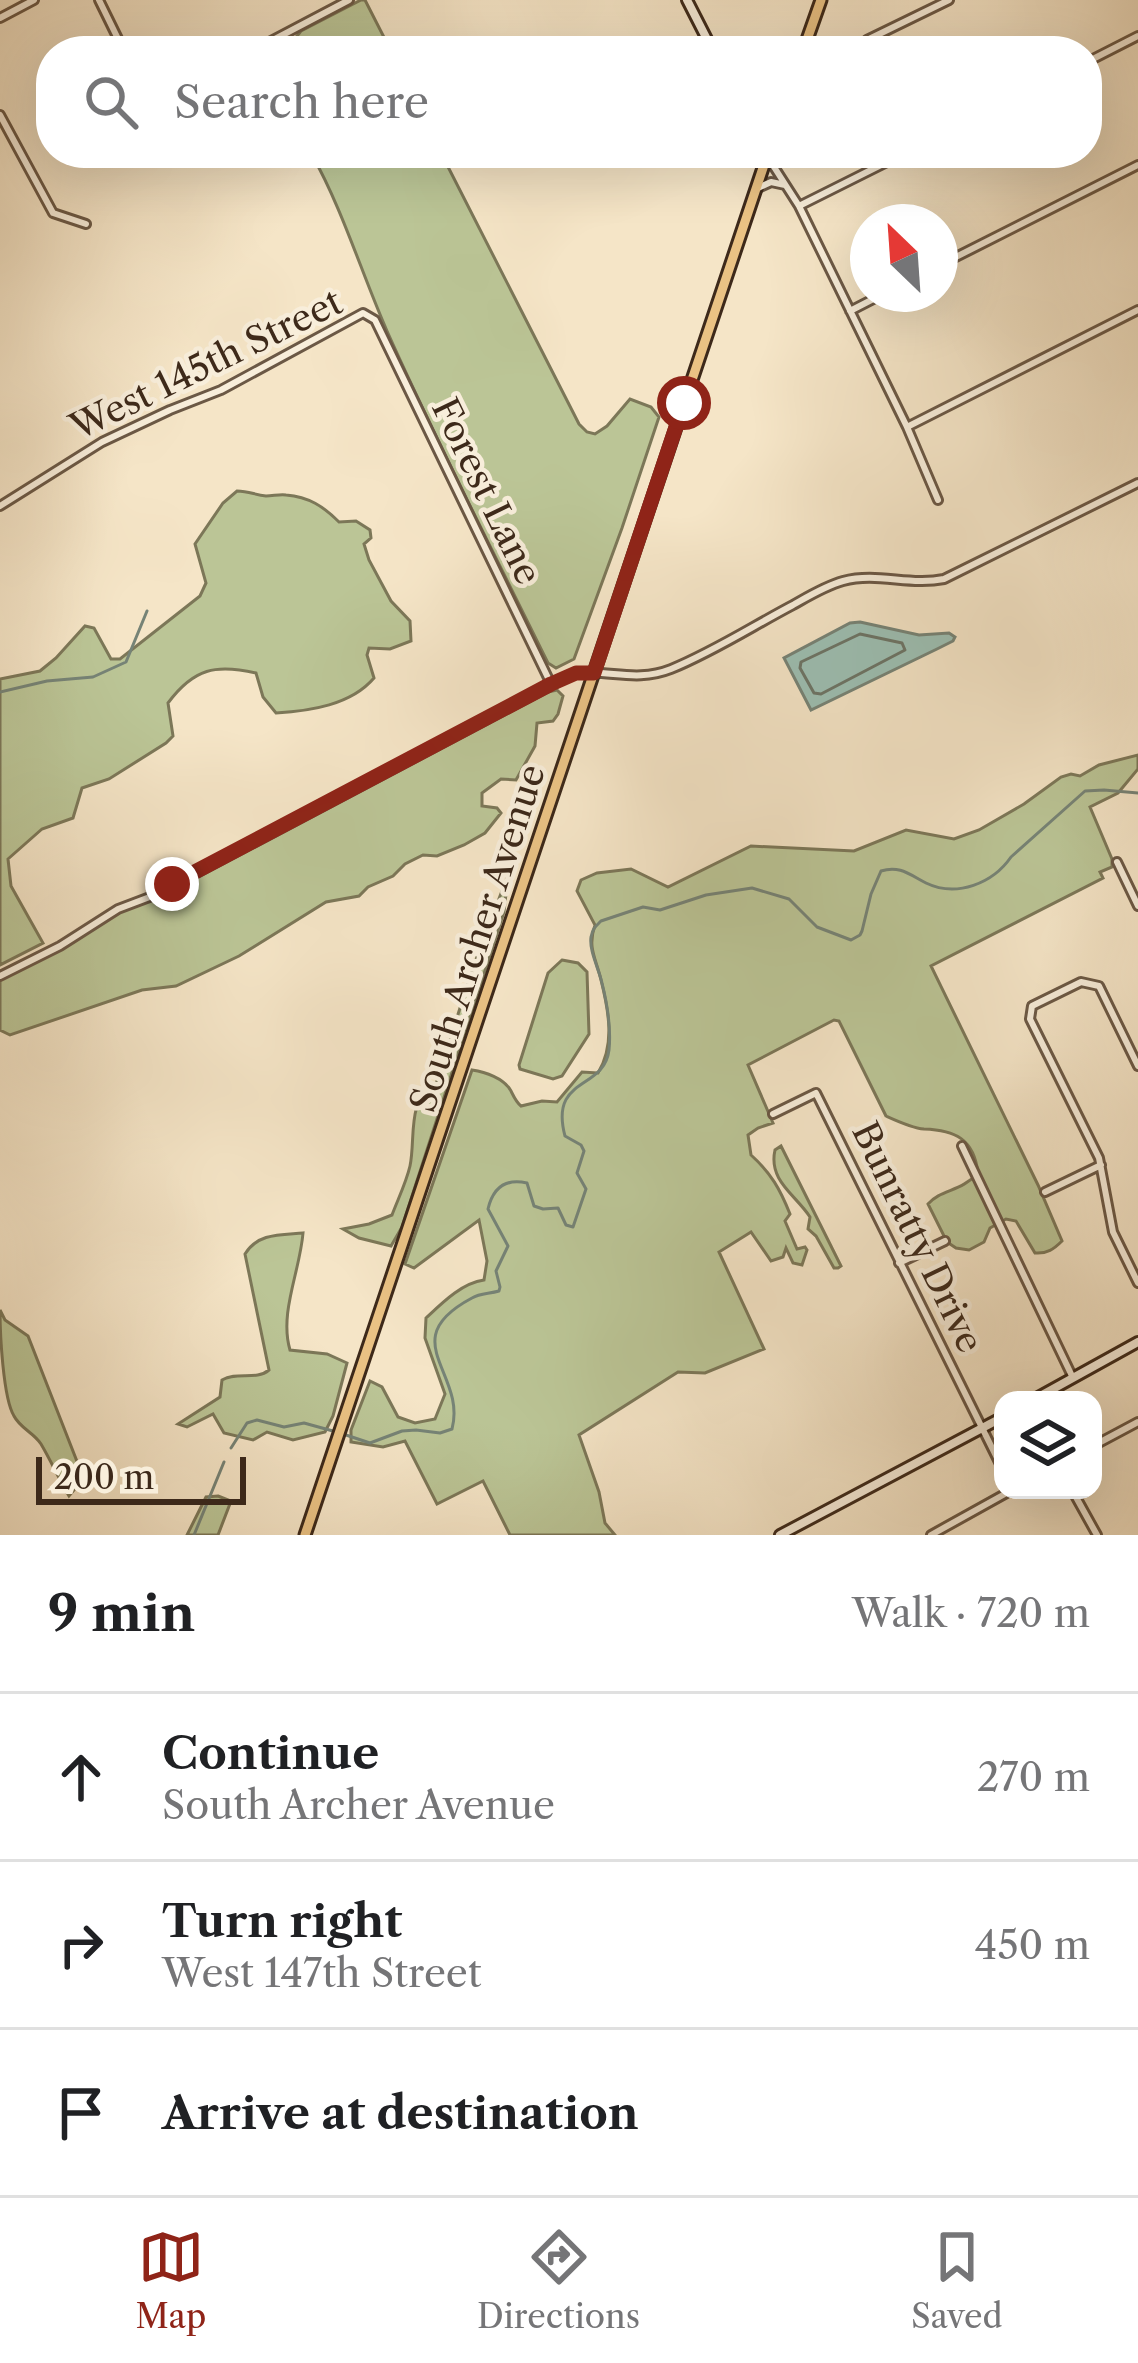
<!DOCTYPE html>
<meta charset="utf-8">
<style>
body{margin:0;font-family:"Libre Caslon Text",serif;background:#f2f2f2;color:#202124}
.controls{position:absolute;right:36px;bottom:36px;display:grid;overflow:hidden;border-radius:24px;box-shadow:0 12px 48px #0002}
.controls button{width:108px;height:108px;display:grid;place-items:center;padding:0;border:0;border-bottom:3px solid #e0e0e0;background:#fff;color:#202124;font:60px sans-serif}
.compass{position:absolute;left:850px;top:204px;width:108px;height:108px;border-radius:50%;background:#fff;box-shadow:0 12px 48px #0002;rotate:335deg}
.scale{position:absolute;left:36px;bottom:30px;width:210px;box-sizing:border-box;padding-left:12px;border:6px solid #3d291a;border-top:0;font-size:33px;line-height:42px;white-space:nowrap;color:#3d291a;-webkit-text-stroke:9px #f8eedb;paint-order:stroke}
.stop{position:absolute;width:36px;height:36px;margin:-27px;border:9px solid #8f2418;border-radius:50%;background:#fff}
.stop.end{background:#8f2418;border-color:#fff;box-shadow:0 3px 12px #0008}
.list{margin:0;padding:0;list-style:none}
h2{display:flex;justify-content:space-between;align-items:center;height:156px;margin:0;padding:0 48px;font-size:51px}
h2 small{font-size:39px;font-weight:400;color:#757577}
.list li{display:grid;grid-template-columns:78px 1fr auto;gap:36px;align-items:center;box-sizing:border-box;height:168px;padding:0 48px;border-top:3px solid #e0e0e0}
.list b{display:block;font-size:45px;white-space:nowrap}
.list p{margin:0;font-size:39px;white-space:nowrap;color:#757577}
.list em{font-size:39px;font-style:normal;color:#757577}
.icon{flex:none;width:66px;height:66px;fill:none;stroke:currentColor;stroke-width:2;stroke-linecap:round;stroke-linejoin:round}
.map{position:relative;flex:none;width:1138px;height:1535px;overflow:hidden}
.search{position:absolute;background:#fff;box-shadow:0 12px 48px #0002;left:36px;right:36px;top:36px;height:132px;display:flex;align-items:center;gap:30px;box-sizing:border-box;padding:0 42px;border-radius:48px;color:#757577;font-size:45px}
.sheet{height:660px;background:#fff}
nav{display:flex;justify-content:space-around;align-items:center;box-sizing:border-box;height:168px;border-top:3px solid #e0e0e0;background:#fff;font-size:33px;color:#757577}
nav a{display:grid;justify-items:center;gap:6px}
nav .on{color:#8f2418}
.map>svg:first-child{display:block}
.green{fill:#bbc596;stroke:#7c7758;stroke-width:3}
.water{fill:#9cbfb3;stroke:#768376;stroke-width:3}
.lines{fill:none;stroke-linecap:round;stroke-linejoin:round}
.shore{stroke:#6c7466;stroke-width:3}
.stream{stroke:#768376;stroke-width:3}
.street-casing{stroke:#6b5845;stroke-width:12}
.secondary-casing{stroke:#3d291a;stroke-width:14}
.primary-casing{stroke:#3d291a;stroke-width:15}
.street{stroke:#f8eedb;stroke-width:6}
.secondary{stroke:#f8eedb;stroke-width:8}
.primary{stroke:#eac284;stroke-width:9}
.route{stroke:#8f2418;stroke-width:15}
.labels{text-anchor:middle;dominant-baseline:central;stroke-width:9;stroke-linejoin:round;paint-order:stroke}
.street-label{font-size:36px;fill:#3d291a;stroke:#f8eedb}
</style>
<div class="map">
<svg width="1138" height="1535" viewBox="0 0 1138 1535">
<rect width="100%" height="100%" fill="#f5e5c7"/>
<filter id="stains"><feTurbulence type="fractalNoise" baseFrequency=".00167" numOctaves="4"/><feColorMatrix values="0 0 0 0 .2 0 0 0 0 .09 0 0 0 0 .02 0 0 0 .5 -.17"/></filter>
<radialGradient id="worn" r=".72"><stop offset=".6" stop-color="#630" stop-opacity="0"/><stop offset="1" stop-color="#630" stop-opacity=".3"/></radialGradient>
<path class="green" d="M361,0H365L391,51H285L301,31Z
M311,153H441L579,424L587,432L595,434L607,426L630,399L651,407L659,417L622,528L574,659L556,668L548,663C494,553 437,443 387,331C361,272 343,210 311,153Z
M237,491C249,491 255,495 266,496C273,496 280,494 286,495C309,497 323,506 339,522L356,521L370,530L371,538L364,544L369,560L391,601L410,621L411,641L390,649L369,648L367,655L374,678C351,705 310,711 276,713L263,697L256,673C216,664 194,668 168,703L173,736L166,743L109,779L82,788L73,818L42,829L8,859L11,886L43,943L0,965V679L40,671L56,658L85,626L94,628L111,659H120L200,596L206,583L195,544L223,503Z
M557,690L563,696L558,714L553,721L537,723L535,746L516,780L501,779L482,793V806L497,808L501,813L485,833L464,845L437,856L423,855L405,864L393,876L368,887L359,896L326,902L239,956L176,986L142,990L10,1035L0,1030V976L60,946L104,916L136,904L539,694Z
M1138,755V769L1118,793L1090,807L1112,859V867L1100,872L1103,878L931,966L1038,1185L1062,1241C1054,1249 1047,1254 1035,1253L1016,1221L1006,1219L990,1228L984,1242L969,1250L956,1248L947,1242L928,1204C941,1189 961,1192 978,1173C974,1139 955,1130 924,1129C912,1128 897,1121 886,1116L839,1021L834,1020L748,1065L773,1123L758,1128L748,1135L751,1155C771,1173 780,1189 790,1214L785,1221L797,1249L805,1247L807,1250L802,1265L793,1263L786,1248L783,1257L771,1261L751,1232L719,1252L764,1349L705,1373L678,1372L579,1435L599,1492L605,1523L615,1535H510L483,1481L437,1504L405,1441L383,1447L351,1442V1430L370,1381L382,1387L398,1417L415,1423L435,1419L445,1394L425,1338L426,1318C443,1302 462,1283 484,1280L487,1261L479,1220L414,1268L405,1264L472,1070C485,1072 504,1078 511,1091C514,1097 516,1102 521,1106L542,1101L557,1102L582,1072L598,1073C615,1045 609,1012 601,980C596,958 587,948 595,925L577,891L581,880L597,873L631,869L668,887L751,846L854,851L906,830L954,839L979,830L1024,804L1061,777L1071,774L1080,776L1099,765Z
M508,875L504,912L402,1227L391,1246L359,1238L343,1229L369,1224L392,1215C398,1199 406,1183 410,1166C416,1138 406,1099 436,1084L472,970Z
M562,960L578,963L587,972L589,1034L562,1076L553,1079L520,1069L519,1065L548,973Z
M781,1146L841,1266L838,1268H834L816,1236L808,1229L810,1217C796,1195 768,1181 775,1150Z
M303,1233C300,1271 279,1313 290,1350L327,1354L347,1363L333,1416L325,1432L293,1440L267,1432L253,1440L224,1433L213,1414L187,1427L178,1424L220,1397L222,1380C237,1371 256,1381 269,1370L245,1254C258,1233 280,1235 303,1233Z
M0,1310L5,1320L28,1336L80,1469L88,1466L90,1471L69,1496C59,1479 51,1461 41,1444C34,1433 20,1428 14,1416C3,1398 0,1333 0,1310Z
M218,1496L231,1501L218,1535H187L206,1497Z"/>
<path class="water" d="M860,622L919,635L949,633L955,637L953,641L937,649L811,710L784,658L850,623Z"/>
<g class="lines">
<path class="shore" d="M860,634L902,643L905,650L821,694L814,693L800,668L801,662Z"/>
<path class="stream" d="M0,692L47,681L93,677L126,662L147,611
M346,1435L370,1443L402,1431L416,1430L440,1433L452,1429C467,1373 393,1340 472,1298C480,1293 489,1294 499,1291L500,1287L496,1271L508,1246L488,1209C493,1188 505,1178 527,1183L534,1206L543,1209L558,1208L566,1225L573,1227L586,1189L577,1173L584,1151L581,1145L565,1136C549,1076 604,1091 609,1050C611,1030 607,1003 602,983C599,969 589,951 591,937C593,928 595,927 601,921L643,907L660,910L706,895L752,888L789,899L817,927L851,940L860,935L862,931L871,894L881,871C900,865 910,875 926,883C957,898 993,883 1011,857L1085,791L1104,790L1138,793
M231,1448L247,1423L257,1420L284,1427L304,1423L333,1431
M194,1535L224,1462"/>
<defs>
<path id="street" d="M99,0L124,51
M0,18L34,0
M254,50L349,0
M861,51L867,40L949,0
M1087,62L1138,36
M0,115L53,213L86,224
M767,156L799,206L907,427L938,500
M758,188L771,182L785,185
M799,206L905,153
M940,265L1138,165
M850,311L883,294
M907,427L1138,310
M0,506L102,442L170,410L221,390L363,313L375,320L551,684
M1117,862L1138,906
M0,976L60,946L118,909L155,895L571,675C605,667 633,684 671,669C713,652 753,626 793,605C809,596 825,586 843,581C877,572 910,586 944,579L1138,483
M1138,1066L1099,986L1081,982L1032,1006L1030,1019L1099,1158L1113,1232L1138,1283
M773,1114L816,1093L1003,1470
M962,1146L1073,1378
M1045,1192L1101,1165
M899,1263L945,1241
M1093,1446L1138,1422
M1072,1490L1097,1535
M931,1535L1012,1490"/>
<path id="secondary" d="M687,0L713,51
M1033,1400L1138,1342
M780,1535L1003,1417"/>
<path id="primary" d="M803,51L821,0
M305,1535L768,153"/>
</defs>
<use href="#street" class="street-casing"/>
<use href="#secondary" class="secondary-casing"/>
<use href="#primary" class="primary-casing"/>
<use href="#street" class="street"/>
<use href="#secondary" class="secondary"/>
<use href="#primary" class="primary"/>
</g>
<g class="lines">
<path class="route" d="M172,884L551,684L576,673H594L684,403"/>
</g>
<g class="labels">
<g class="street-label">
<text transform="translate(206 364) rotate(-26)">West 145th Street</text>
<text transform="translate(487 491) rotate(64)">Forest Lane</text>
<text transform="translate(477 938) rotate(-72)">South Archer Avenue</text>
<text transform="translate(918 1237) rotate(64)">Bunratty Drive</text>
</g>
</g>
<rect width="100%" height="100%" filter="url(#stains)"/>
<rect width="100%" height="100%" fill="url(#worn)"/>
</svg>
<div class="controls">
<button><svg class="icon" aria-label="layers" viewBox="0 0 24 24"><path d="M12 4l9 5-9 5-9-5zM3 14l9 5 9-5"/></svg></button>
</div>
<svg class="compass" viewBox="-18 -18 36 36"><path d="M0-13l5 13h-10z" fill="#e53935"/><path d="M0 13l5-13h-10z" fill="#757577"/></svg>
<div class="scale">200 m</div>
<div class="stop" style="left:684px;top:403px"></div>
<div class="stop end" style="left:172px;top:884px"></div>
<div class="search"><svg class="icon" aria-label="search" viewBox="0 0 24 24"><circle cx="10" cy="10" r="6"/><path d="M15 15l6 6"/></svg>Search here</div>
</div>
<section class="sheet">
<h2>9 min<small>Walk · 720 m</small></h2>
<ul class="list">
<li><svg class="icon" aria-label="ahead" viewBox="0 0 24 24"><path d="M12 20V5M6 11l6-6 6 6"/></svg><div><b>Continue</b><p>South Archer Avenue</p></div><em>270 m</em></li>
<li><svg class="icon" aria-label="right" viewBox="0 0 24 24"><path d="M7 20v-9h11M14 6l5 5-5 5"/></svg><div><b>Turn right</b><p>West 147th Street</p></div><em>450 m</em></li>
<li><svg class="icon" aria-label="arrive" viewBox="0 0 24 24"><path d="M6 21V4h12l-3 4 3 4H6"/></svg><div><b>Arrive at destination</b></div></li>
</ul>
</section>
<nav>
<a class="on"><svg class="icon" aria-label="map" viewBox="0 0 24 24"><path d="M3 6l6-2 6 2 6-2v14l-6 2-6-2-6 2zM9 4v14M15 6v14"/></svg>Map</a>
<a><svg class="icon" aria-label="directions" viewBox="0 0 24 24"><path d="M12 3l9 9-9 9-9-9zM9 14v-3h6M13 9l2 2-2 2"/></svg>Directions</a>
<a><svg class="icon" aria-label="saved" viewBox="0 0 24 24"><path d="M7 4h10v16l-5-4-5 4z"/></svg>Saved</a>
</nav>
